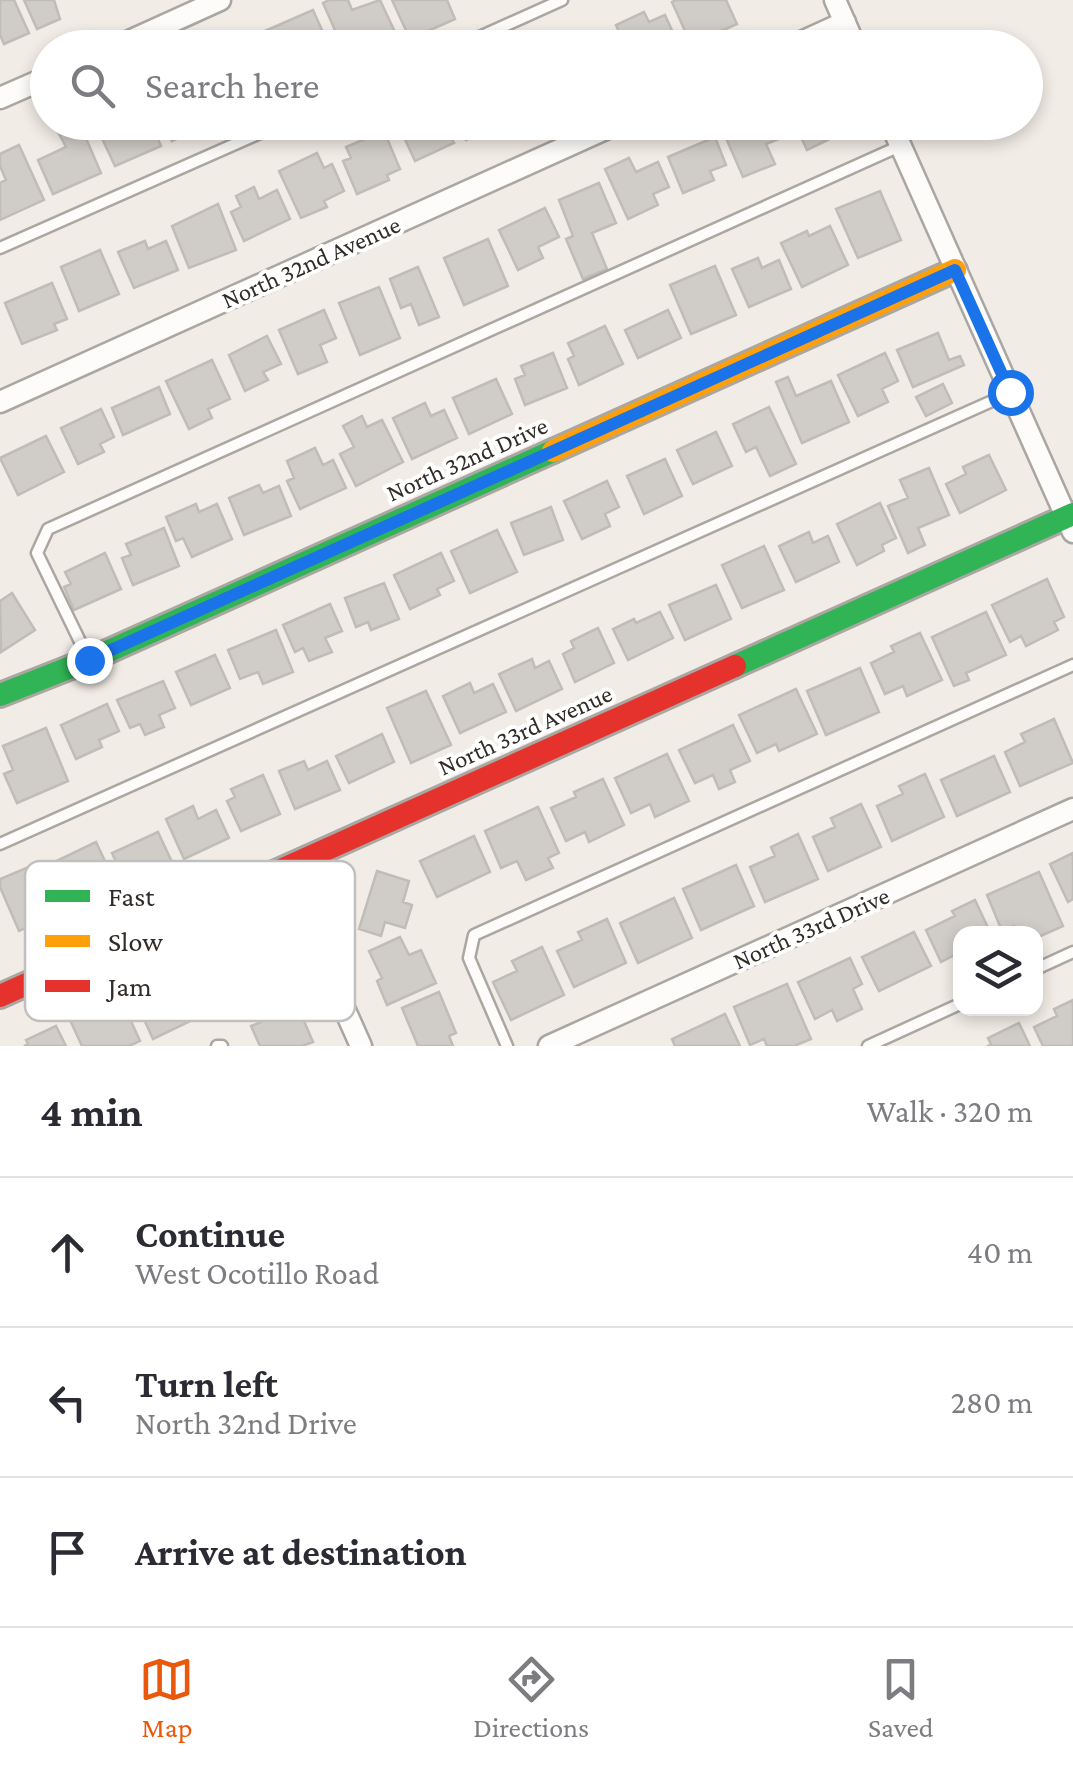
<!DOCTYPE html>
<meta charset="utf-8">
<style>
body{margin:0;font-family:"Crimson Pro",serif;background:#f2f2f3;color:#2b2b33}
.controls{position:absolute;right:30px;bottom:30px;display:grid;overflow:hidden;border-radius:20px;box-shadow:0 5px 15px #0003}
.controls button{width:90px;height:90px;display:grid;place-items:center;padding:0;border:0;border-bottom:2px solid #e1e1e2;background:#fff;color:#2b2b33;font:50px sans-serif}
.stop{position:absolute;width:30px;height:30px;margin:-22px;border:8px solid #1a73e8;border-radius:50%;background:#fff}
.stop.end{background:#1a73e8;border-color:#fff;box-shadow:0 2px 10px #0008}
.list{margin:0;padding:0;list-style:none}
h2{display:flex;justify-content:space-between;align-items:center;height:130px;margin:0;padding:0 40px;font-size:42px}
h2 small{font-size:32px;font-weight:400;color:#7c7c81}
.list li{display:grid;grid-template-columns:65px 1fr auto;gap:30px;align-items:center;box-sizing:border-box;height:150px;padding:0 40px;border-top:2px solid #e1e1e2}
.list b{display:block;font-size:38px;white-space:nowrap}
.list p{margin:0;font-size:32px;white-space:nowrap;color:#7c7c81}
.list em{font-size:32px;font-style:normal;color:#7c7c81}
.icon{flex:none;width:55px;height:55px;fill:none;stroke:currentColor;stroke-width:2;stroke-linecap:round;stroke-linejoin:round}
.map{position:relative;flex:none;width:1073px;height:1046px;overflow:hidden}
.search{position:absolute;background:#fff;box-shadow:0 5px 15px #0003;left:30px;right:30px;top:30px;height:110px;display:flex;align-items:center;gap:25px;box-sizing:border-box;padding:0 35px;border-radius:55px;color:#7c7c81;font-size:38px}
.sheet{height:580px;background:#fff}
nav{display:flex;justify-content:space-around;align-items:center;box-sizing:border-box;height:140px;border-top:2px solid #e1e1e2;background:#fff;font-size:28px;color:#7c7c81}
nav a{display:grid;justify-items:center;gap:5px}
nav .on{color:#ea580c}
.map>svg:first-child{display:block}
.building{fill:#d0ccc7;stroke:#c0bcb7;stroke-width:2.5}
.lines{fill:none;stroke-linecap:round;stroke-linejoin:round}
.lane-casing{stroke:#aaa6a1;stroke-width:15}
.street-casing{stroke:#aaa6a1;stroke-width:25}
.fast-casing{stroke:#aaa6a1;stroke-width:28}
.slow-casing{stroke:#aaa6a1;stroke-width:28}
.jam-casing{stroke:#aaa6a1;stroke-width:28}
.lane{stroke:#fdfcfb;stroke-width:10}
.street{stroke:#fdfcfb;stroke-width:20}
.fast{stroke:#30b455;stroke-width:22}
.slow{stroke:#ff9f0a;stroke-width:22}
.jam{stroke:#e5322d;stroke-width:22}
.route{stroke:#1a73e8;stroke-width:12}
.labels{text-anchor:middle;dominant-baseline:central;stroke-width:8;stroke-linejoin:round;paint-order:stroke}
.street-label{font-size:25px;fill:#312c28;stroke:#fff}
.key{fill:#fff;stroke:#c1c0be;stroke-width:2.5}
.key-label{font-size:28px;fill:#312c28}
</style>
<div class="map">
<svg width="1073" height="1046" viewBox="0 0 1073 1046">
<rect width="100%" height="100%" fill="#f2ece6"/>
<path class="building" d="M0,0H14L29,33L4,44L0,35Z
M24,0H54L60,19L37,29Z
M329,0H348L352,10L380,0L395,32L367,44L369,48H343L323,3Z
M392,0H447L455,19L410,39Z
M676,0H726L737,24L691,44L672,2Z
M313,10L330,48H272L265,31Z
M644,12L649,22L665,15L680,48H626L616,25Z
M72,122H79L101,173L53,194L38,160L66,147L57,130Z
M151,122L161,146L115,166L100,134L124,122Z
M164,122H212L172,141Z
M397,122H444L454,143L415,161Z
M459,122H507L466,140Z
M719,122H774L781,138L766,144L775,164L743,177Z
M794,122H827L834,137L807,150Z
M384,131L400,169L387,175L389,180L357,194L343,161L351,158L346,147Z
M715,137L726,165L710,171L714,180L683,193L668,157Z
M19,145L44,200L0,220V183L6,180L0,166V154Z
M317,153L324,168L332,164L344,191L324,201L327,207L301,218L279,171Z
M629,158L636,172L658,162L669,187L653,194L658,205L628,219L605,169Z
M599,183L616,223L592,233L607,269L583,279L566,239L573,236L559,200Z
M254,187L259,199L277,190L290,219L244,241L231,212L241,207L236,196Z
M880,191L901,240L858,258L836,209Z
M218,204L236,250L189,268L172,226Z
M545,208L559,237L538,247L543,258L518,270L499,230Z
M830,226L848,265L802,287L781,243L807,231L809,236Z
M488,239L508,286L464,305L444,258Z
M145,241L148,249L166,241L178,270L134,288L118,252Z
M100,250L119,294L79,311L61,267Z
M758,258L762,268L779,260L791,289L749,307L732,269Z
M715,266L736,315L691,334L670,285Z
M418,267L439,317L419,325L411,304L401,308L390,279Z
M52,283L67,319L54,324L57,330L22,344L5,303Z
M379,287L400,338L360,355L339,303Z
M324,310L336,338L320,345L327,362L298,374L279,330Z
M668,310L681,338L638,358L625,330Z
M605,326L623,364L579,385L568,359L574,356L568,343Z
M938,333L949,360L960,356L964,365L913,387L897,350Z
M267,336L281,364L263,372L268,380L245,391L229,355Z
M553,353L567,388L525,405L515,379L525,375L521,366Z
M885,353L898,381L882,389L888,402L858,416L838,375Z
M212,360L230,399L208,409L212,418L189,429L166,381Z
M788,377L796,396L831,381L849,422L802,443L776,382Z
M496,379L512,414L469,434L453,398Z
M943,384L952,403L926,416L916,397Z
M159,387L170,414L123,435L112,408Z
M425,403L431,416L444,410L457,438L412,459L393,418Z
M769,407L796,464L770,476L756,447L746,452L733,424Z
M101,409L114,437L100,444L104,452L78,464L61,428Z
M362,416L367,427L382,420L403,462L356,486L340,454L354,447L343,426Z
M716,432L732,466L693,484L677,450Z
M46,436L64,472L18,495L0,458Z
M315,448L323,465L333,460L346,488L300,509L287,481L294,478L287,461Z
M989,455L1006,490L960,513L946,484L966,474L963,467Z
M665,459L682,496L644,514L627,476Z
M929,468L949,515L918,528L925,545L908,553L888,506L908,498L900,480Z
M607,481L619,507L605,514L610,526L582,539L564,501Z
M259,485L263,493L279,486L291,516L244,535L229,498Z
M880,503L896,538L882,545L884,551L857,565L837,524Z
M196,504L199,512L217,504L232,539L192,557L183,538L176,541L166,517Z
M551,507L563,540L524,555L511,523Z
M164,528L179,566L133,585L122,558L131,555L126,544Z
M497,530L517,572L470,593L451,551Z
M809,532L813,543L828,536L839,562L796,582L779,546Z
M764,546L784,590L742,608L722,565Z
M105,553L121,589L74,610L64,587L71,584L65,572Z
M441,553L454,581L437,589L440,595L410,609L394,575Z
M1047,579L1064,617L1054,622L1058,630L1026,646L1021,636L1010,642L992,605Z
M384,583L399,619L371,630L368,622L356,627L345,598Z
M716,585L731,619L685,640L669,605Z
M12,593L35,630L1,652L0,601Z
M330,604L342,631L325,638L332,652L309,661L303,648L295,652L283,625Z
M660,612L673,638L628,660L613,629L634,619L636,623Z
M986,612L1006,655L966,673L969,680L954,686L932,637Z
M598,628L614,663L575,682L563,654L574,648L571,641Z
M276,630L293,672L263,684L258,672L240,679L228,650Z
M920,633L942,680L907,696L903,686L885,694L871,663L894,652L891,646Z
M215,655L230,688L191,705L176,672Z
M532,659L535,668L549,661L562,689L516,711L499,674Z
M860,668L879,712L826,735L807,691Z
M163,681L175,708L159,715L164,727L145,735L140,724L130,728L117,700Z
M470,683L474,693L493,684L506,712L460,733L443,696Z
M796,689L817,734L779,751L776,744L757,753L739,715Z
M426,691L451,745L411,763L387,708Z
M107,704L119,731L99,740L102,747L76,759L61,725Z
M1054,719L1073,763L1020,786L1005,752L1025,742L1021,734Z
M733,725L750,761L730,770L735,782L719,789L713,775L695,783L679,750Z
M46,728L68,781L17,803L4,774L13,770L3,746Z
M382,734L394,762L349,783L336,756Z
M667,754L689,801L655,817L650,804L631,813L615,778Z
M994,756L1010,792L957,816L941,780Z
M304,761L308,770L327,761L340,790L295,809L279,771Z
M925,774L944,817L892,841L877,806L903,794L899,786Z
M263,775L280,814L241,831L227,801L235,797L231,789Z
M603,779L624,825L589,842L585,832L566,841L551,808L576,797L574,792Z
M861,804L881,847L828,871L813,837L835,827L831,818Z
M193,806L198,819L216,810L229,838L184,859L166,819Z
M538,807L559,853L548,858L553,868L526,880L517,861L501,868L485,831Z
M158,832L172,862L126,883L112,853Z
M798,834L818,879L765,902L750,867L775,856L771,847Z
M474,836L490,872L437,897L420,861Z
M96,842L119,891L73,913L50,864Z
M1073,853V899L1068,902L1050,864Z
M36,864L58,915L19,931L0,887V879Z
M736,865L754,906L701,930L683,889Z
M377,871L409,881L403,902L412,905L405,928L385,922L381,936L359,929Z
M1039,872L1063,926L1036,938V934H1017L1014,926L1002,931L987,895Z
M674,898L692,938L638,963L620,923Z
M975,900L991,934H960V952L941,962L926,930L955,916L952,911Z
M607,919L626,963L574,987L557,951L582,940L578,932Z
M914,932L931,966L879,991L862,957Z
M400,937L409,955L421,950L436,983L387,1005L377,981L382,978L369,951Z
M542,947L564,995L511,1020L493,982L517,971L512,961Z
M850,958L862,984L853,989L862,1009L837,1021L832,1010L815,1019L798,982Z
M188,967L209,1012L153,1039L132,993Z
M787,984L811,1039L794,1046H767L764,1039L750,1045L734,1007Z
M289,986L313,1042L302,1046H260L251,1026L261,1022L252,1002Z
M439,992L456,1033L449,1036L453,1046H418L402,1008Z
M120,997L140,1041L129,1046H82L70,1020Z
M1073,1000V1046H1043L1034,1027L1057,1016L1054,1009Z
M725,1014L740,1046H675L672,1039Z
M1019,1023L1030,1046H988L991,1044L988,1038Z
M56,1026L66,1046H24L28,1044L26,1040Z"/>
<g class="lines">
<defs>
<path id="lane" d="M455,48L562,0
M0,248L285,122
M89,660L37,553L48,529L900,146
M0,844L1010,393
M1036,969L1073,952
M217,1046H222
M507,1046L469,958L474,935L1073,665
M868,1046L960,1004"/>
<path id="street" d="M835,0L856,48
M114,48L220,0
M788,48L845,22
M0,98L48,77
M890,122L1073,532
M0,402L621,122
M282,869L361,1046
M549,1046L1073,809"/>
<path id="fast" d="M735,666L1073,514
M0,695L89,660L553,451"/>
<path id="slow" d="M553,451L955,270"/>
<path id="jam" d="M0,996L735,666"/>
</defs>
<use href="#lane" class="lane-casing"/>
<use href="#street" class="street-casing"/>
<use href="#fast" class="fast-casing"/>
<use href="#slow" class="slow-casing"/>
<use href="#jam" class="jam-casing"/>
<use href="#lane" class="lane"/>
<use href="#street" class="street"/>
<use href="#fast" class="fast"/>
<use href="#slow" class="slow"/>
<use href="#jam" class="jam"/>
</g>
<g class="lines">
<path class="route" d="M89,660L955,270L1010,392"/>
</g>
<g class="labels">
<g class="street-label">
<text transform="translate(311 262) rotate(-24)">North 32nd Avenue</text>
<text transform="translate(467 459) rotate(-24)">North 32nd Drive</text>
<text transform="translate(525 730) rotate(-24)">North 33rd Avenue</text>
<text transform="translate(811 928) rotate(-24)">North 33rd Drive</text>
</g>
</g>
<rect x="25" y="861" width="330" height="160" rx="15" class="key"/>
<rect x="45" y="890" width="45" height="12" fill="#30b455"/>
<rect x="45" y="935" width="45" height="12" fill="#ff9f0a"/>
<rect x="45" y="980" width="45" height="12" fill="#e5322d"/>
<g class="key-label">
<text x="108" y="906">Fast</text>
<text x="108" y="951">Slow</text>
<text x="108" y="996">Jam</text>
</g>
</svg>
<div class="controls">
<button><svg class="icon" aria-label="layers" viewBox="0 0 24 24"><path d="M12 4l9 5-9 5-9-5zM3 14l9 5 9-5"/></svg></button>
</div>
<div class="stop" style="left:1010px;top:392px"></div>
<div class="stop end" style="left:89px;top:660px"></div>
<div class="search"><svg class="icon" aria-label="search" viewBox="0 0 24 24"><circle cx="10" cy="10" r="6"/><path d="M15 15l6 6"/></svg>Search here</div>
</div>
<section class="sheet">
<h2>4 min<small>Walk · 320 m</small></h2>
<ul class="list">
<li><svg class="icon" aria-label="ahead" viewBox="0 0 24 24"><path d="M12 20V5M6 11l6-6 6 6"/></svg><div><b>Continue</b><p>West Ocotillo Road</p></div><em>40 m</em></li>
<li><svg class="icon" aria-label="left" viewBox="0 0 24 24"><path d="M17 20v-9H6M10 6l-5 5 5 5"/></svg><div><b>Turn left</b><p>North 32nd Drive</p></div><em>280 m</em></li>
<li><svg class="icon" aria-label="arrive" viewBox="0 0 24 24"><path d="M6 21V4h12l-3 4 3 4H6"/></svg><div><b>Arrive at destination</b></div></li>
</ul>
</section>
<nav>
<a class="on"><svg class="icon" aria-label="map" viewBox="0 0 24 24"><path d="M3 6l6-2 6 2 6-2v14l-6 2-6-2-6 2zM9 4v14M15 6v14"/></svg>Map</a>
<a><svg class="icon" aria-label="directions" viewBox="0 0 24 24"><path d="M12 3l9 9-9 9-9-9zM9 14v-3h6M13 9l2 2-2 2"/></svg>Directions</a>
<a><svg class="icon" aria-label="saved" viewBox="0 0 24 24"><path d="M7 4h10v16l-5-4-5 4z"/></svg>Saved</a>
</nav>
